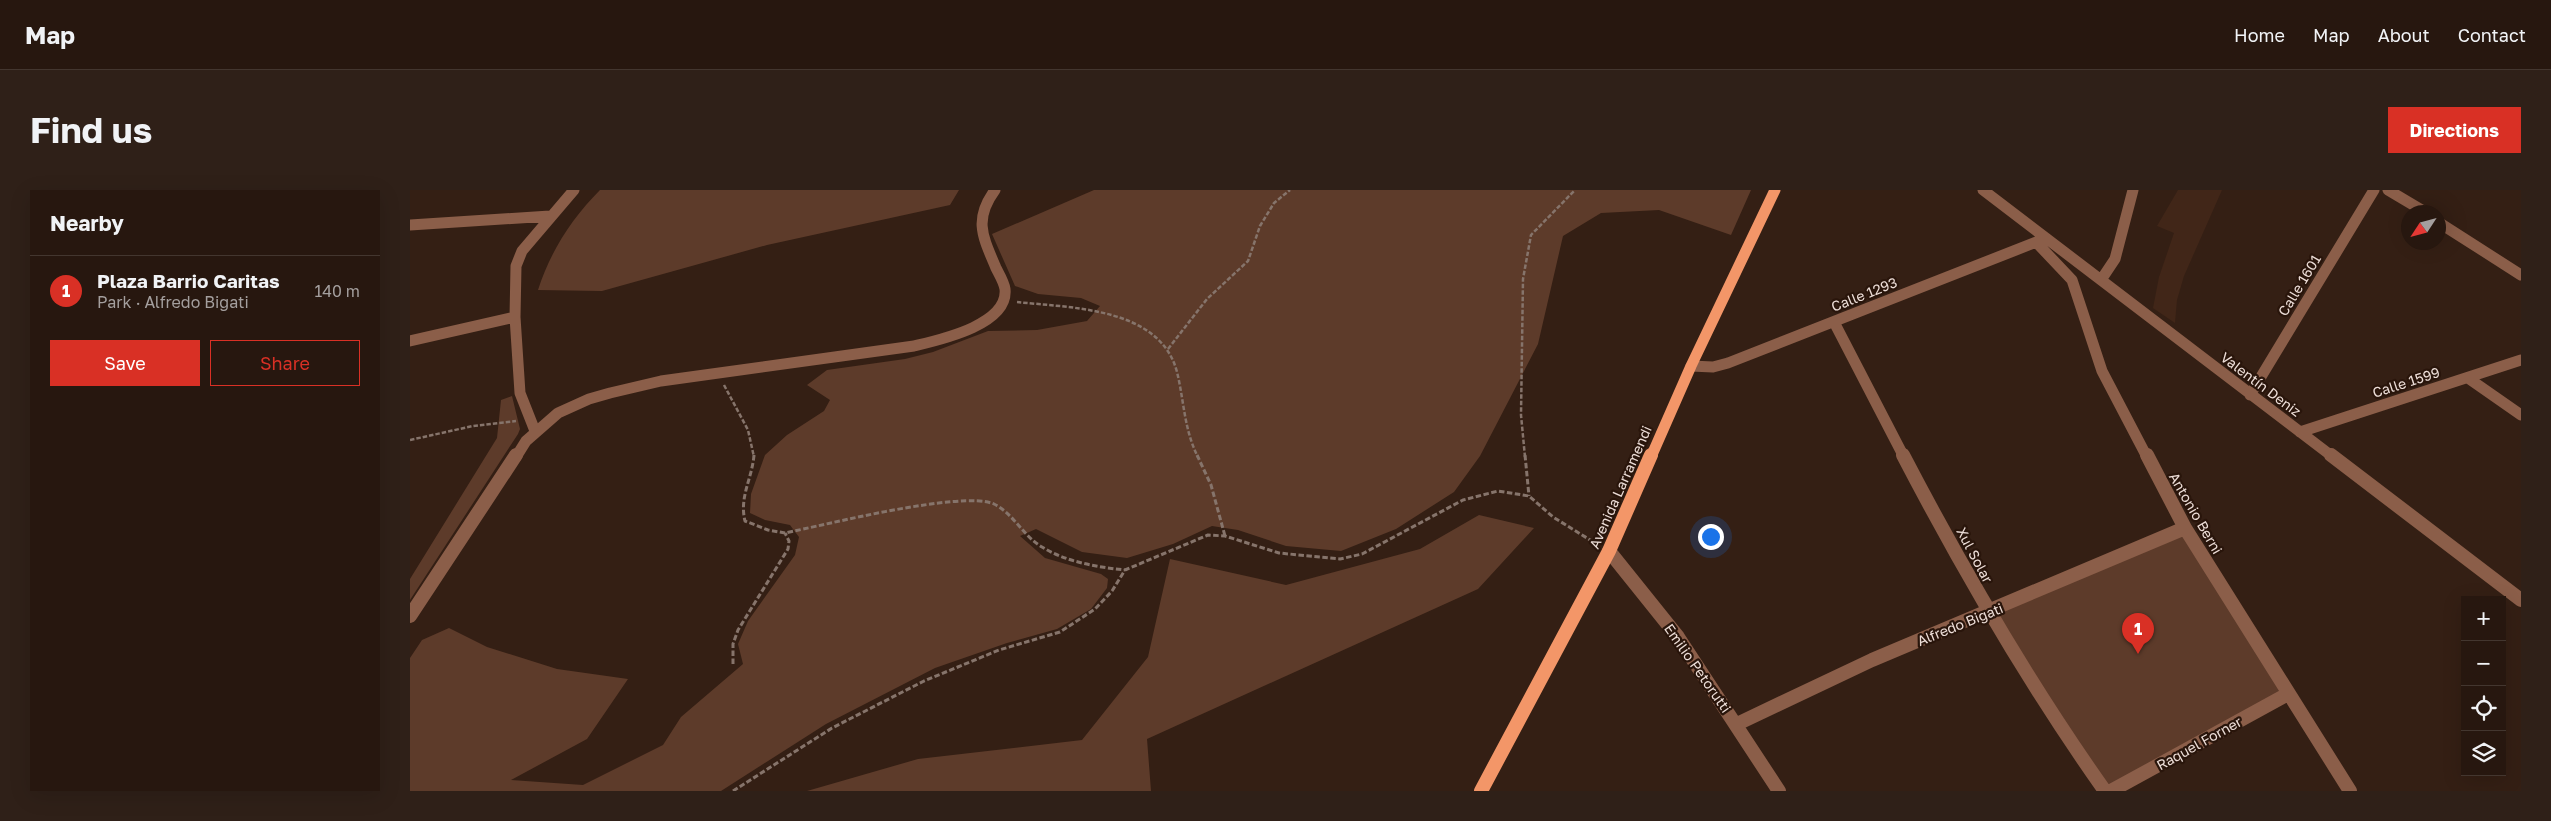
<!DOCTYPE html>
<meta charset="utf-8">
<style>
body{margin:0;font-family:"Golos Text",sans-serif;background:#2f2018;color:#f1f3f6}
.controls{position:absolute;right:15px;bottom:15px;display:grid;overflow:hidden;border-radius:0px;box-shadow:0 5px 20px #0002}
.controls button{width:45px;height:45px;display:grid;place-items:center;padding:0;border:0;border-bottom:1px solid #43362f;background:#27170f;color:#f1f3f6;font:25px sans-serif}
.compass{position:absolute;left:1991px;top:15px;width:45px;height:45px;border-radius:50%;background:#27170f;box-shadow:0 5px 20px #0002;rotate:234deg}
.you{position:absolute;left:1300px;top:346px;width:18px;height:18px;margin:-12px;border:4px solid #fff;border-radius:50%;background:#1a73e8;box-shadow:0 0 0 8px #1a73e833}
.badge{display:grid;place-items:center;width:32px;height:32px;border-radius:50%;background:#d93025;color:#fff;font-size:16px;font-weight:700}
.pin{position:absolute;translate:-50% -41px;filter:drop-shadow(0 1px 2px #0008)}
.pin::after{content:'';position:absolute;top:26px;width:18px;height:15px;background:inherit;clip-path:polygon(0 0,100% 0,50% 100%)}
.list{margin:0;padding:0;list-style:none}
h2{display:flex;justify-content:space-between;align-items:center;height:65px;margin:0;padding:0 20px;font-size:21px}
h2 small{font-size:16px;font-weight:400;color:#a49f9e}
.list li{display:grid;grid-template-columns:32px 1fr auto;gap:15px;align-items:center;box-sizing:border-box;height:70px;padding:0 20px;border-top:1px solid #43362f}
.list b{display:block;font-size:19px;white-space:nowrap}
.list p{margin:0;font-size:16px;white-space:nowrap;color:#a49f9e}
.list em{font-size:16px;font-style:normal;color:#a49f9e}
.actions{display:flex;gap:10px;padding:15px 20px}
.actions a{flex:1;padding:11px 0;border:1px solid #d93025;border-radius:0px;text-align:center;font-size:18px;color:#d93025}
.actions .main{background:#d93025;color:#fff}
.icon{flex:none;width:28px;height:28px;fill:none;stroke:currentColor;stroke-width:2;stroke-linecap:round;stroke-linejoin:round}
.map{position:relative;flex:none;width:2111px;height:601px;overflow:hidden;border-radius:0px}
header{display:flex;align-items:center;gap:30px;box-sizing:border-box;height:70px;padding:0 25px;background:#27170f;border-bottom:1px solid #43362f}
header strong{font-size:24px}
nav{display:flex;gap:28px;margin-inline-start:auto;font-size:18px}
.intro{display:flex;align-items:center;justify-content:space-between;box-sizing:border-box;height:120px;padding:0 30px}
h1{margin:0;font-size:35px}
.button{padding:12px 22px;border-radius:0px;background:#d93025;color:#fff;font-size:18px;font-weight:700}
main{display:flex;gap:30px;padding:0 30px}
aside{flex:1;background:#27170f;border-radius:0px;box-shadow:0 5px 20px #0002}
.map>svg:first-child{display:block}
.built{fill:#412618}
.green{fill:#5d3b2a}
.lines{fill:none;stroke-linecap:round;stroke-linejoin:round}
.path-far1{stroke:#86746b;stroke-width:2.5;stroke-dasharray:4.5 2;stroke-linecap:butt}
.path{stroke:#86746b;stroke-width:3;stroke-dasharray:5.5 2.5;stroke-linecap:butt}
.minor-far1{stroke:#8b5e49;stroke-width:11}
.minor{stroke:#8b5e49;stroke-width:14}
.major-far1{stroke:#f39668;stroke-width:11}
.major{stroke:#f39668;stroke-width:14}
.labels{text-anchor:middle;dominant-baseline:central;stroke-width:4.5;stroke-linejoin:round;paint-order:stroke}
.street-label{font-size:14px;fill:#edded8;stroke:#29150b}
</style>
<header>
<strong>Map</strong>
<nav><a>Home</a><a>Map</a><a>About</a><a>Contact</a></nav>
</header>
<div class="intro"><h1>Find us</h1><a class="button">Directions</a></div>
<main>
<aside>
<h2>Nearby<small></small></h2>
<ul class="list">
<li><span class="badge">1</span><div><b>Plaza Barrio Caritas</b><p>Park · Alfredo Bigati</p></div><em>140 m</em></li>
</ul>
<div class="actions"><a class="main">Save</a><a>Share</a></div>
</aside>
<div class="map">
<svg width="2111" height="601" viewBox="0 0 2111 601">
<rect width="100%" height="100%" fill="#341f14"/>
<path class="built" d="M1768,0H1812L1774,86L1767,110L1765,133L1743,118L1749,87L1764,43L1747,36Z"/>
<path class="green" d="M190,0H549L540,15L357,55L192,101L128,100C140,62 162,28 190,0Z
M684,0H1341L1321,45L1249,20L1191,23L1153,46L1128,154L1070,266L1044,302L986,339L931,361L876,356L828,340L802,336L763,354L717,368L672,362L626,339L610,346L635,368L691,384L698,389L697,398L681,419L647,439L597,453L525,478L416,534L311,601H0V468L12,450L39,438L77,457L147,479L218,489L177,549L101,590L173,595L253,555L271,527L333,474L328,454L338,431L385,365L389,347L380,335L355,330L340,323L341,304L355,265L377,245L414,221L420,210L397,195L417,180L495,169L523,162L578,141L627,140L677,131L690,116L671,108L628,104L605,96L582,44Z
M102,206L110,239L108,244L0,410V389L87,248L91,210Z
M1069,325L1124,338L1068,399L737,549L741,601H397L508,569L672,550L738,467L760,369L876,395L1010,359Z
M1775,338L1878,504L1701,601L1577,423Z"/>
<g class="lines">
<path class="path-far1" d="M607,112C661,118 750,117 767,182C774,210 774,240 788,267
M758,159L797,109L838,71L850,36L864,13L880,0
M314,195L338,240L344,267
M0,250L63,236L106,231
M1115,267L1111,225L1113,89L1121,45L1165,0"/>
<path class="path" d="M344,265C342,289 329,307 335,331L358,340L375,343C415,335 552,300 584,314C604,324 613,346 632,357C656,372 687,377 715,380
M787,265L801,295L815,346
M1115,265L1119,306
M323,474V454L328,440L378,359L379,351L375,343
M323,601L422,538L514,491L589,460L650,442L685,419L702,401L715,380L798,345L815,346L869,363L930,369L952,364L1053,310L1088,301L1119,306L1143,327L1185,353"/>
<path class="minor-far1" d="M1573,0L1923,267
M1978,0L2015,22
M2028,32L2111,85
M0,35L140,26
M1626,52L1662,90L1692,181L1737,267
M1691,90L1705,69L1723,0
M1424,132L1494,267
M0,151L105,127
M1281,176L1303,177L1318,173L1634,49
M2058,188L2111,225
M1840,205L1964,0
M125,241L110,203L105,127L106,76L112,61L164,0
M1890,242L2111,170
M106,267L116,251L148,223L179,209L200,203L251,191L504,156C529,150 599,135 595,99C594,92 589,84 586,78C573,47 563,30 585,0"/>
<path class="minor" d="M1493,265C1554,382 1619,494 1695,601
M1737,265L1775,338L1940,601
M1921,265L2111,410
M1199,361L1268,447L1369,601
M0,426L106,265
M1327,534L1462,470L1775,338
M1701,601L1878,504"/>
<path class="major-far1" d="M1241,267L1281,176L1365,0"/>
<path class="major" d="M1071,601L1199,361L1241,265"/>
</g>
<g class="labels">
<g class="street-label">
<text transform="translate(1889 95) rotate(-59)">Calle 1601</text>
<text transform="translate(1454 104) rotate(-22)">Calle 1293</text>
<text transform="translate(1996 192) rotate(-18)">Calle 1599</text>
<text transform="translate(1851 194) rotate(37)">Valentín Deniz</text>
<text transform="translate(1210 297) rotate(-66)">Avenida Larramendi</text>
<text transform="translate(1786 323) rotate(60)">Antonio Berni</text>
<text transform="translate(1565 365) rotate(62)">Xul Solar</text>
<text transform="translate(1550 434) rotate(-22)">Alfredo Bigati</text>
<text transform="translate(1288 478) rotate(55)">Emilio Petorutti</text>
<text transform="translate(1789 553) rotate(-29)">Raquel Forner</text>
</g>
</g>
</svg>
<div class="controls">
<button>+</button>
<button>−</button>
<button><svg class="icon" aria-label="locate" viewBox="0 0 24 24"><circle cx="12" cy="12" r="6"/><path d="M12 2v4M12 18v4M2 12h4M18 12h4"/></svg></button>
<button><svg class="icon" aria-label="layers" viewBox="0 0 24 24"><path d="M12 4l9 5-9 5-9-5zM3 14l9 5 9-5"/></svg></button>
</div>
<svg class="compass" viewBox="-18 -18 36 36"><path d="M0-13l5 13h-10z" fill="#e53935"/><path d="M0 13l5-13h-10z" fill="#a49f9e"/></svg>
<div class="you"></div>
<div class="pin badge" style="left:1728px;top:464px">1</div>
</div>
</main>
